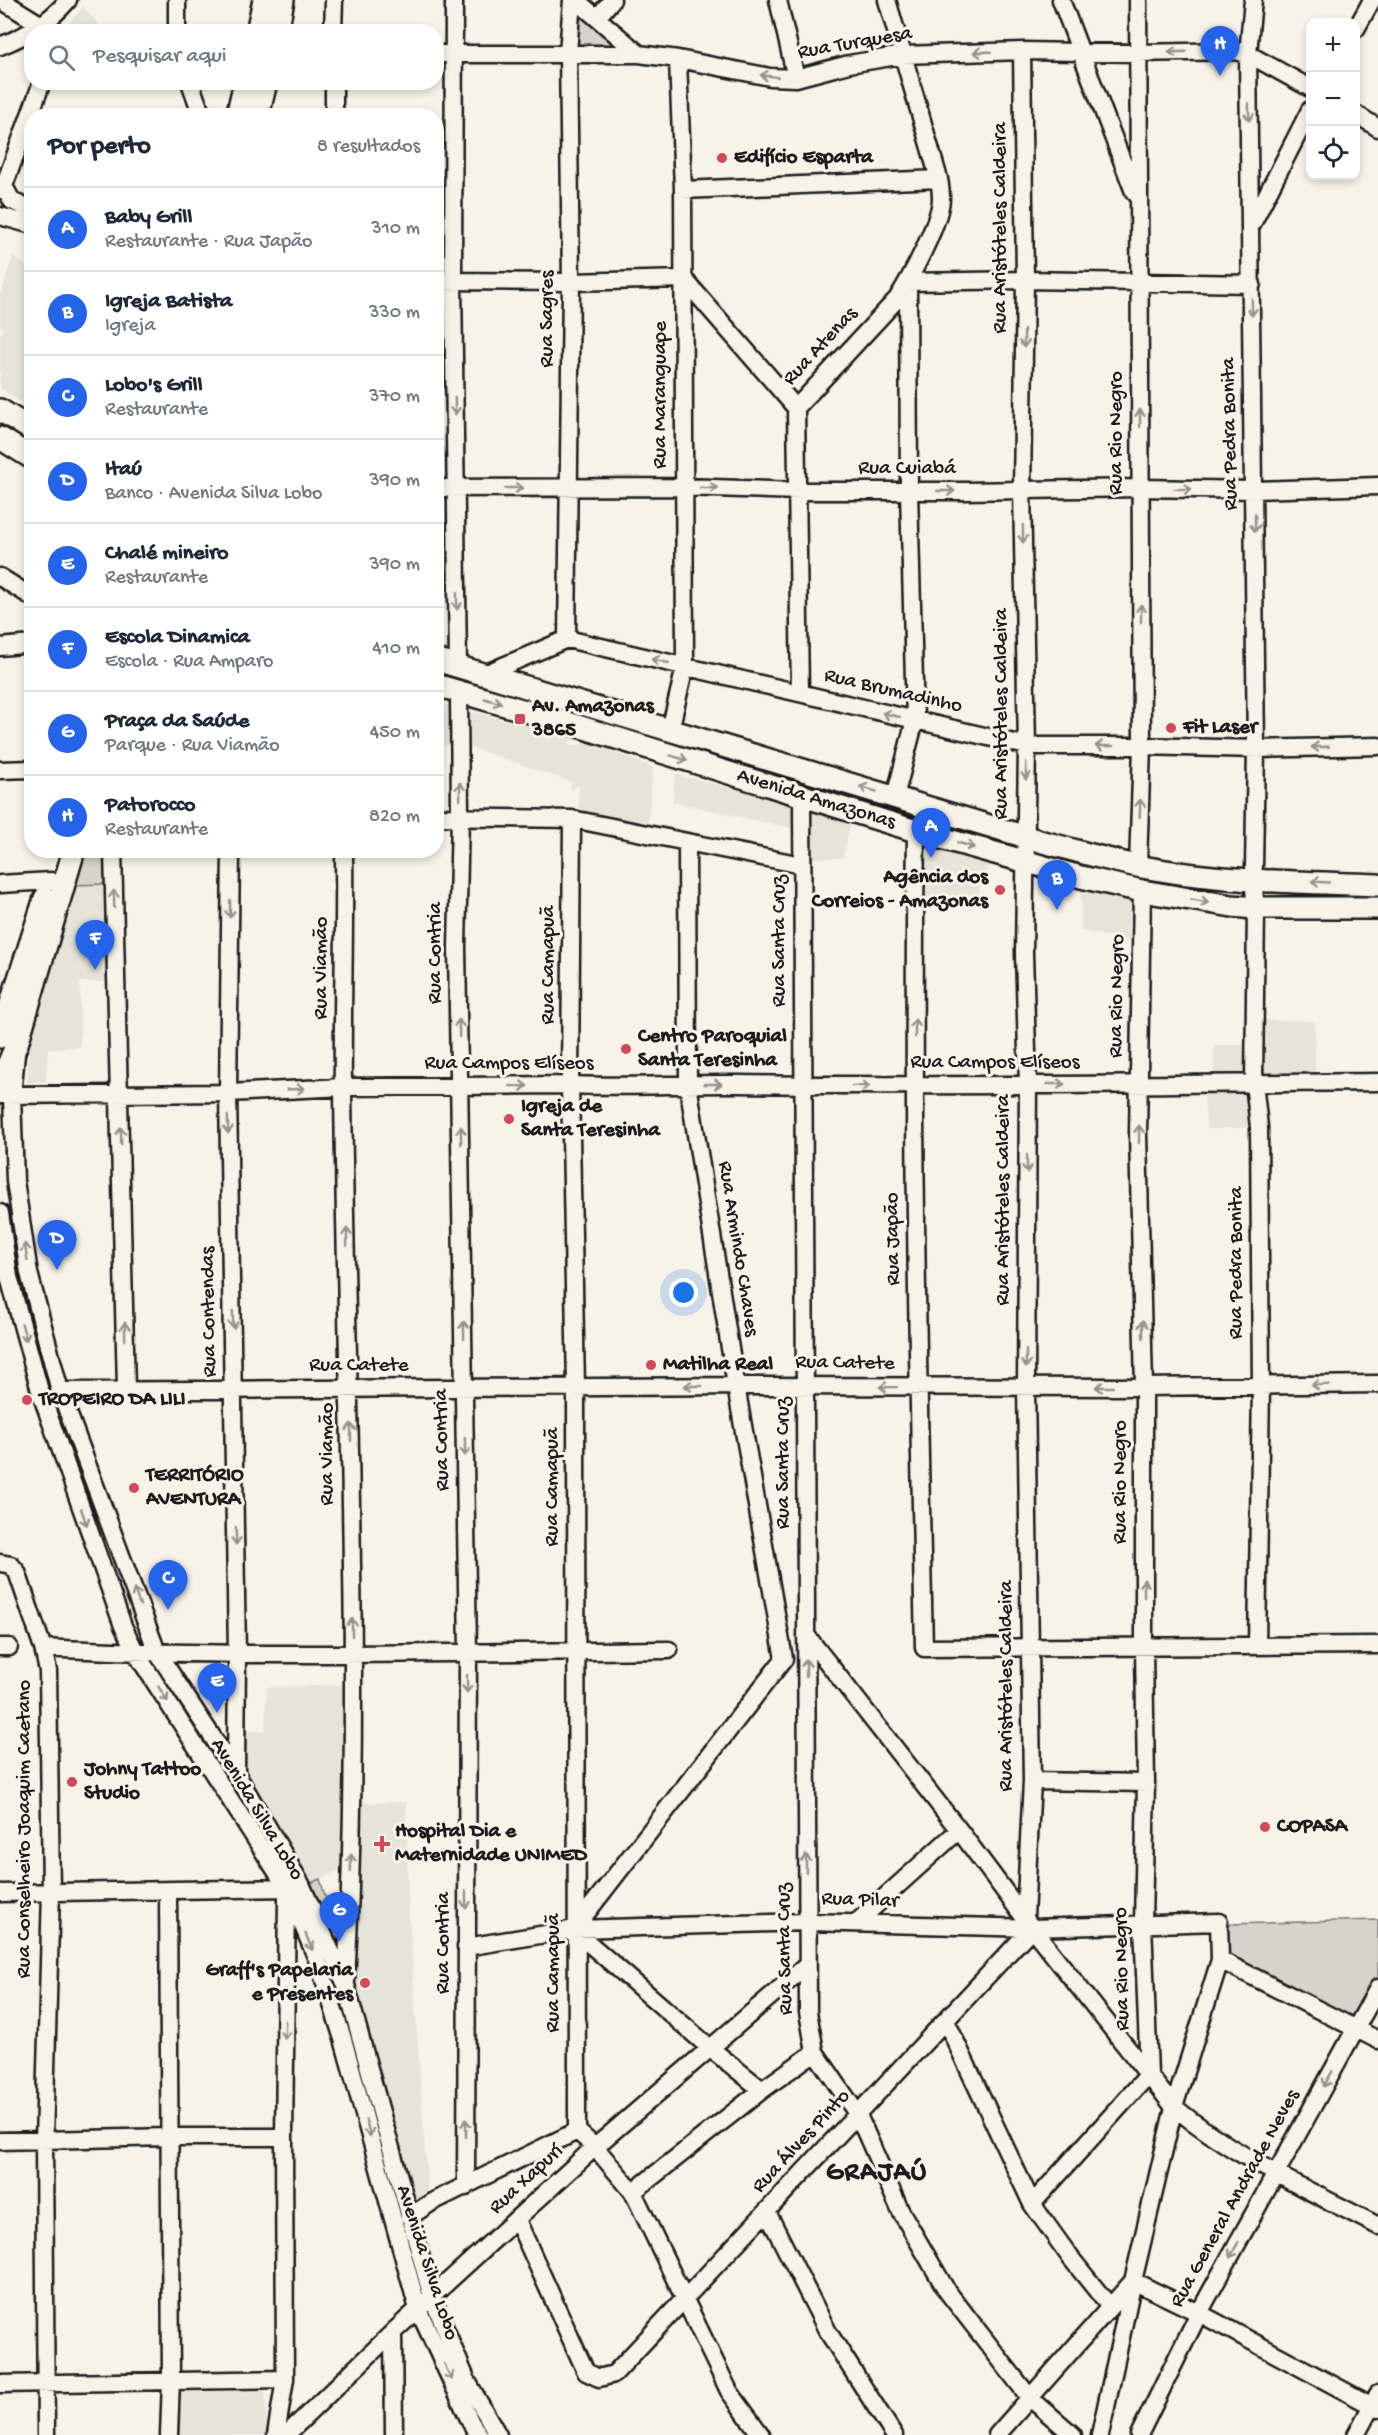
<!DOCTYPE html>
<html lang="pt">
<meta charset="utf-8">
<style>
body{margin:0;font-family:"Gochi Hand",sans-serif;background:#f6f6f7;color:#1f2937}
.controls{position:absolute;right:18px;top:18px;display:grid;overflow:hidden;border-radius:12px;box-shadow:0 3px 9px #0003}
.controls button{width:54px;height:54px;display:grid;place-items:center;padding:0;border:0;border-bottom:2px solid #e0e1e3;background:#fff;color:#1f2937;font:30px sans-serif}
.you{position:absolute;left:684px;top:1293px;width:21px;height:21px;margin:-15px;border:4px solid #fff;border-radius:50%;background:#1a73e8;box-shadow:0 0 0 9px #1a73e833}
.badge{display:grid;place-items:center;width:39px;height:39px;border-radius:50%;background:#2563eb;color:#fff;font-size:20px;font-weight:700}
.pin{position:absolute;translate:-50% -50px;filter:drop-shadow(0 2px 3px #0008)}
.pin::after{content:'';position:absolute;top:32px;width:21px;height:18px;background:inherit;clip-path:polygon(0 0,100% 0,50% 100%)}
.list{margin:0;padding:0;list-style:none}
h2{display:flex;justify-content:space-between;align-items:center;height:78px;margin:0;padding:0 24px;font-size:26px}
h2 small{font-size:20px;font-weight:400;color:#747a83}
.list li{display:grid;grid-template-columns:39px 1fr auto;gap:18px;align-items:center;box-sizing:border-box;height:84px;padding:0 24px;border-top:2px solid #e0e1e3}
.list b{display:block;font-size:22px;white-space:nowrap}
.list p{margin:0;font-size:20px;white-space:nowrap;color:#747a83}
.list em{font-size:20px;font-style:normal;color:#747a83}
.icon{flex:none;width:33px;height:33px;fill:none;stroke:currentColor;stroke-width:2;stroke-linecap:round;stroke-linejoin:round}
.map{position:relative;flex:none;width:1378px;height:2435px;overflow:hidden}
.search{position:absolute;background:#fff;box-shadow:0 3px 9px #0003;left:24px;top:24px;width:420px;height:66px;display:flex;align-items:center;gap:15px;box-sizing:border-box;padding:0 21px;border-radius:24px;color:#747a83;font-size:22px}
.panel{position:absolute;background:#fff;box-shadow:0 3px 9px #0003;left:24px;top:108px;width:420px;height:750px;border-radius:24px}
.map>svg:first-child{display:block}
.built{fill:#e6e3d9}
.green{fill:#d7d3cb;stroke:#7a7874;stroke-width:1.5}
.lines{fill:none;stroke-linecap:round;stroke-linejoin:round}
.minor-casing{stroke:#1c1c1c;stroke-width:21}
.major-casing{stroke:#1c1c1c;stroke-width:26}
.minor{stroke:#f7f3e8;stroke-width:16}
.major{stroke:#f7f3e8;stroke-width:21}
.oneway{stroke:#94928c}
.poi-dot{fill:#d1495b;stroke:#f7f3e8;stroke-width:2}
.labels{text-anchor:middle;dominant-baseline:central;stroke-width:6;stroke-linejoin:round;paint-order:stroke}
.street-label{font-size:21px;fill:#1c1c1c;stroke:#f7f3e8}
.poi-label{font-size:21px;font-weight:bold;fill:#1c1c1c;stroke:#f7f3e8;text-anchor:start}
.district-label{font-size:27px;font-weight:bold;letter-spacing:1.5px;fill:#1c1c1c;stroke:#f7f3e8}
</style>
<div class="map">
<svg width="1378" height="2435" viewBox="0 0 1378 2435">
<rect width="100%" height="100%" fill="#f7f3e8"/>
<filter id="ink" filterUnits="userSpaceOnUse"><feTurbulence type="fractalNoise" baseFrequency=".0167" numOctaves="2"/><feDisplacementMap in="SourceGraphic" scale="12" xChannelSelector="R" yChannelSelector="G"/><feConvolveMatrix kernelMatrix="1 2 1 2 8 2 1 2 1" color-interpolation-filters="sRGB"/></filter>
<g filter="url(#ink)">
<path class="built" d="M83,7L105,31H75L68,24Z
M13,256L31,269V409L0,388V335L4,329L0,326V296Z
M454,701L456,746L437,745L436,712Z
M464,709L570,738L571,746L589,743L653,767L648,822L610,818L578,809L579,785L571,790V782L464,745Z
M675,774L799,806L795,829L673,802Z
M811,810L851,821L843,858H811Z
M923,843L989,863L973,909L921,907Z
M109,884V982H80V1047L48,1049L46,1081L27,1083L30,1038L72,885Z
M1081,889L1136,901L1135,942L1081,931Z
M1258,1020L1315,1021V1079L1258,1075Z
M1214,1045H1248L1249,1077H1214Z
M1203,1087L1251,1088L1253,1127L1207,1129Z
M348,1685L350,1865L309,1884L244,1774L243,1731H265L267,1687Z
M406,1802L408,1900L428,2196L399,2209L354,1989L358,1901L356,1803Z
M265,2391L267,2435H174L175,2395L180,2392Z"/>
<path class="green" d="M575,4L628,49H577Z
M81,851H108L109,884L72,885Z
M320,1879L328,1906L351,1917L342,1966L309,1884Z
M1378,1920V1980L1356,2022L1230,1964L1228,1924Z"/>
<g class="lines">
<defs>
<path id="minor" d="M1,0L48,29
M177,0V32
M454,0L453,281L458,667
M576,0L639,54
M778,0L796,78
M1061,0L1134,192
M1138,0L1142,746L1138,866
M1253,0L1248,54L1256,749L1254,867
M597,18L612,0
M1356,29L1372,0
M333,32L334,0
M0,46C26,36 50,22 68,0
M1022,51L1025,280L1022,491L1027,746L1024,954L1028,1084L1026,1387L1032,1781L1025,1917
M436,54H639L678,59L770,77L796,78L849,64L903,55L1022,51L1137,53L1234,51L1248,54L1310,88
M190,82L202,116
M334,82V116
M1356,114L1378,128
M4,186L12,201L32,210
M0,190L4,186L42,82
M683,190L939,179
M0,216L32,225
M1252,224L1310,110
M436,281L571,282L684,279L796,408
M436,488L684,487L798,491H965L1140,488L1254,490L1378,486
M0,577L32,597
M567,639L571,282L568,53L572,0
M0,647L32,644
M482,675L567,639L1027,746H1142L1256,749L1378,746
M459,692L460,817L457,947L468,1652L466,2187
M800,693L796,408L897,299C910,279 941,221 941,198C941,192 940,185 939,179L887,0
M670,730L685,667L683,190L678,59
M0,770L32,769
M802,796L808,2012L815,2052L858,2115L900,2210L947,2291L1030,2398L1073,2435
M895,797L915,720L909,491L908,282L1025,280L1252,284
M436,817L572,819L802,865
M572,819L570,1085L576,1387L577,2131L595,2147L633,2192L729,2391L761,2435
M916,831C912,1103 918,1375 924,1648L1378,1645
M113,850L126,1389
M231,850L228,1093L237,1654L236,1772
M344,850C345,930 342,1010 343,1089C346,1386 362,1684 346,1981
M1253,879L1256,908L1254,1083L1259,1127L1261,1386L1257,1646
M0,884L51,881
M16,1054L12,1096L15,1181L29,1273L60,1391L157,1652L236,1773L301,1884L346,1985L432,2297L467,2381L498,2435
M0,1095L228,1093L343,1087L570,1085C626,1088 682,1083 738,1084C951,1087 1165,1084 1378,1082
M0,1213L9,1277L40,1391L123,1626L136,1653L287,1888L319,1964L343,2039L418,2309L471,2423L479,2435
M60,1391L736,1386L1144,1387L1378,1384
M0,1563L11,1565L17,1572L43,1648L48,1671L51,1891L44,2141L46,2435
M806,1635L959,1830L1032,1928L1174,2107C1234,2157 1309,2190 1378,2226
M0,1647H9
M43,1648C251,1659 460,1652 669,1650
M1032,1781L1146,1783
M168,1892L171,2380L169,2435
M0,1893L287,1888L296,1886
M856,1923L959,1830
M577,1925L784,1659L736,1386L688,1084L687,842
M577,1933L710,2048L762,2090
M466,1947L576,1929L807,1922L1032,1928L1219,1922L1220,1960L1378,2040
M946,2021L1032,2204L1070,2257L1110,2307
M0,2141L168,2137H284
M633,2192L762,2090L815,2052
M1032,2204L1149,2074L1143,1923L1146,1783L1144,1646V1387L1138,1134L1142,891
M767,2212L828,2332L894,2435
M409,2217L432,2202L577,2131
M517,2220L586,2372L599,2378L614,2374L1032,1928
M393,2332L394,2435
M0,2384L285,2379
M276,2435L285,2379L284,2137L287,1897
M286,2435L393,2332L595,2147L806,1966
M997,2435L1133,2281L1199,2313L1378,2409
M1100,2435L1133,2281L1174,2107L1220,1960
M1139,2435L1199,2313L1378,1988
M1356,2435L1378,2394"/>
<path id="major" d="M257,32L264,0
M277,32L283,0
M237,116L245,82
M258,116L266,82
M0,410L32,430
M0,438L32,458
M436,660L1043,842C1079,851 1116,863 1154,869C1227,882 1304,882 1378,885
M436,685L581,727L916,831L1081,877L1142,891L1232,906L1256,908H1378
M0,1037L45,898
M0,1083L17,1044L74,850"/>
</defs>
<use href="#minor" class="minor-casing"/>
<use href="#major" class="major-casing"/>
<use href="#minor" class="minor"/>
<use href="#major" class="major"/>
</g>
<defs><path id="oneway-shaft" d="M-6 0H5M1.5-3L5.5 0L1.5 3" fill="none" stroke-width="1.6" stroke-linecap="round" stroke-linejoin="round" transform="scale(1.5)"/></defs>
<g class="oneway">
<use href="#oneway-shaft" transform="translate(982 52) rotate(178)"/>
<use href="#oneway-shaft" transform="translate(1177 52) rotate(178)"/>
<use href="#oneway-shaft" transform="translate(769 76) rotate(-173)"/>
<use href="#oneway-shaft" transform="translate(1249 112) rotate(89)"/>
<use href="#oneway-shaft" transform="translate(1252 307) rotate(89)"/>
<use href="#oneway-shaft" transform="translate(1024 339) rotate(91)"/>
<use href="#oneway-shaft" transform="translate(455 406) rotate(89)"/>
<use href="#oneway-shaft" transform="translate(1140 418) rotate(-90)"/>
<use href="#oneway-shaft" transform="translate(514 488)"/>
<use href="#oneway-shaft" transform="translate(709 488) rotate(2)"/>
<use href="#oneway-shaft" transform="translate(1183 489) rotate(1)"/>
<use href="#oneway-shaft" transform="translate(946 491)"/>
<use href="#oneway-shaft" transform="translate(1255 523) rotate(90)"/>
<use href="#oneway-shaft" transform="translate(1023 534) rotate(89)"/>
<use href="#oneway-shaft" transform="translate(457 601) rotate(89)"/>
<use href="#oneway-shaft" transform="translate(1141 613) rotate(-90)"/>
<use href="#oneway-shaft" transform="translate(660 661) rotate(-167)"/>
<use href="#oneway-shaft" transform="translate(493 701) rotate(16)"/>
<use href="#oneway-shaft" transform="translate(891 715) rotate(-167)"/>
<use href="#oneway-shaft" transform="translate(1104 746) rotate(180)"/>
<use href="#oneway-shaft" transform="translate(1320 747) rotate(178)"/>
<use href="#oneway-shaft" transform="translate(679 758) rotate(17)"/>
<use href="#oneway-shaft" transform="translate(1026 771) rotate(91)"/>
<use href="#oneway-shaft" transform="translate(868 789) rotate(-163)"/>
<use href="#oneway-shaft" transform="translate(460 791) rotate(-91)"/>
<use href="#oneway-shaft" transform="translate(1140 808) rotate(-88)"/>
<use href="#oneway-shaft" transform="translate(966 845) rotate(16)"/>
<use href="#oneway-shaft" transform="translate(1320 882) rotate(-177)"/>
<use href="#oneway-shaft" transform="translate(114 899) rotate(-92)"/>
<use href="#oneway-shaft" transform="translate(1200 901) rotate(10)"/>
<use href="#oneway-shaft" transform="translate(230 909) rotate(91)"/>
<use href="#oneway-shaft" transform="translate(459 1028) rotate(-91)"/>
<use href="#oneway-shaft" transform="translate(915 1028) rotate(-90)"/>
<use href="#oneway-shaft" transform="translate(713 1084)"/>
<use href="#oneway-shaft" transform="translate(1056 1084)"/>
<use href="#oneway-shaft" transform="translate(519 1086) rotate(-1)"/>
<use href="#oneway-shaft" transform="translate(861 1086) rotate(1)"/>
<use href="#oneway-shaft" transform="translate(296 1089) rotate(-3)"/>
<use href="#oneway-shaft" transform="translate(228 1125) rotate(89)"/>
<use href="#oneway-shaft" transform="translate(1139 1134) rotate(-90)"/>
<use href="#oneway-shaft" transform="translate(461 1135) rotate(-91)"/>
<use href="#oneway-shaft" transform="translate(121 1136) rotate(-91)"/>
<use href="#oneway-shaft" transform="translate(1027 1164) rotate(90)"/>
<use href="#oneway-shaft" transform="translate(347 1237) rotate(-91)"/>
<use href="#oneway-shaft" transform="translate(26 1252) rotate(-99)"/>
<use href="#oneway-shaft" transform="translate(233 1320) rotate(89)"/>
<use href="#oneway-shaft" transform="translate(1143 1329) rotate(-91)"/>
<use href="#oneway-shaft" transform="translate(464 1330) rotate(-91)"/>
<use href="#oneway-shaft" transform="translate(125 1331) rotate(-91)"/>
<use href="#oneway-shaft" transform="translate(24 1332) rotate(75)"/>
<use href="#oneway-shaft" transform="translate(1026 1359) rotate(90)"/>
<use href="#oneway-shaft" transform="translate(1320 1385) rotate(179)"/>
<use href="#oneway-shaft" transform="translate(693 1386) rotate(180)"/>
<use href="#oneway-shaft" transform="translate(888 1387) rotate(-179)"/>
<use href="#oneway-shaft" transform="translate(1104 1387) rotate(-180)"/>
<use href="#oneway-shaft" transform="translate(351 1432) rotate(-90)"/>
<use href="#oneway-shaft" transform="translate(465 1447) rotate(89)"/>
<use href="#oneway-shaft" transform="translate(84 1517) rotate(71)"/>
<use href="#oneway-shaft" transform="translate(236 1536) rotate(89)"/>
<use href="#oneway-shaft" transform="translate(1144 1588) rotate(-90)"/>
<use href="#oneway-shaft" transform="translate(137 1597) rotate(-110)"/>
<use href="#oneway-shaft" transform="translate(352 1627) rotate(-90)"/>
<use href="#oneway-shaft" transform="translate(806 1668) rotate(-90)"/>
<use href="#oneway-shaft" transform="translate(467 1684) rotate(90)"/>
<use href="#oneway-shaft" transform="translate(163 1694) rotate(57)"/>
<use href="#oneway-shaft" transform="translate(351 1863) rotate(-88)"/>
<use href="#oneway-shaft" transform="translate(806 1863) rotate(-90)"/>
<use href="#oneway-shaft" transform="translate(466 1900) rotate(90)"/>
<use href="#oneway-shaft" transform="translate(309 1942) rotate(67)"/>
<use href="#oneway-shaft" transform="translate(285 2030) rotate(91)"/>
<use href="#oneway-shaft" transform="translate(1328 2079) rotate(119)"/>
<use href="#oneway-shaft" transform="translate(368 2128) rotate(74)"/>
<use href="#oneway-shaft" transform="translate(466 2128) rotate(-90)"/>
<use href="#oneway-shaft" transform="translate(1234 2250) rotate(119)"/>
<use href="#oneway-shaft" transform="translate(448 2372) rotate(65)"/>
</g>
</g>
<g class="poi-dot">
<circle cx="722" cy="158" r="6"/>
<rect x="514" y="713" width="12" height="12" rx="3"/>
<circle cx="1171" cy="728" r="6"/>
<circle cx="1000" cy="890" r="6"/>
<circle cx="626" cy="1049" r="6"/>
<circle cx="509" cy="1119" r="6"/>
<circle cx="651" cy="1365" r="6"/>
<circle cx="27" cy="1400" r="6"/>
<circle cx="134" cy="1488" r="6"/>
<circle cx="72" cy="1782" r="6"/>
<circle cx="1265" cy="1827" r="6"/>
<path d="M379 1835h6v6h6v6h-6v6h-6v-6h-6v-6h6z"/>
<circle cx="365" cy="1983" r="6"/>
</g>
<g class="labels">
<g class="street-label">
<text transform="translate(855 44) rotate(-10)">Rua Turquesa</text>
<text transform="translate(1001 228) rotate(-90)">Rua Aristóteles Caldeira</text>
<text transform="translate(548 319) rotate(-90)">Rua Sagres</text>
<text transform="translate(821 347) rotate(-47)">Rua Atenas</text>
<text transform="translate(661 395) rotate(-90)">Rua Maranguape</text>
<text transform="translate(1117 433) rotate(-90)">Rua Rio Negro</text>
<text transform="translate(1231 434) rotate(-91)">Rua Pedra Bonita</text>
<text x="907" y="469">Rua Cuiabá</text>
<text transform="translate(893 692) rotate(13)">Rua Brumadinho</text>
<text transform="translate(1002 714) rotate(-90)">Rua Aristóteles Caldeira</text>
<text transform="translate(816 800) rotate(17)">Avenida Amazonas</text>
<text transform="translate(780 941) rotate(-90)">Rua Santa Cruz</text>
<text transform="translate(436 953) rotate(-90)">Rua Contria</text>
<text transform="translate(549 965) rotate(-90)">Rua Camapuã</text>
<text transform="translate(322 968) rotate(-90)">Rua Viamão</text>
<text transform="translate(1118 996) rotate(-89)">Rua Rio Negro</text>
<text x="995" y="1063">Rua Campos Elíseos</text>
<text x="509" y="1064">Rua Campos Elíseos</text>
<text transform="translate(1004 1200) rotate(-90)">Rua Aristóteles Caldeira</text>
<text transform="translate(894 1239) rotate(-91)">Rua Japão</text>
<text transform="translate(737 1249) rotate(81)">Rua Armindo Chaves</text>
<text transform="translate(1237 1263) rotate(-90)">Rua Pedra Bonita</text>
<text transform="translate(210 1312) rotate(-91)">Rua Contendas</text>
<text transform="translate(845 1364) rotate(1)">Rua Catete</text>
<text x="359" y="1366">Rua Catete</text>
<text transform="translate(443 1440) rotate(-91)">Rua Contria</text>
<text transform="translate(328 1454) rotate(-90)">Rua Viamão</text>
<text transform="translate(784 1463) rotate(-90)">Rua Santa Cruz</text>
<text transform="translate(1121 1482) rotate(-90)">Rua Rio Negro</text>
<text transform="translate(553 1487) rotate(-90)">Rua Camapuã</text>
<text transform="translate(1007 1686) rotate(-90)">Rua Aristóteles Caldeira</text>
<text transform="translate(256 1810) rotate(59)">Avenida Silva Lobo</text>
<text transform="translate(25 1829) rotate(-90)">Rua Conselheiro Joaquim Caetano</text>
<text transform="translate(860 1901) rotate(2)">Rua Pilar</text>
<text transform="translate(444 1943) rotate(-90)">Rua Contria</text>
<text transform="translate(786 1949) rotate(-91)">Rua Santa Cruz</text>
<text transform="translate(1123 1969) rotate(-91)">Rua Rio Negro</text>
<text transform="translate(554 1973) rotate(-90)">Rua Camapuã</text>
<text transform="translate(802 2142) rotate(-47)">Rua Álves Pinto</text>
<text transform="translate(527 2180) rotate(-43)">Rua Xapurí</text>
<text transform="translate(1236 2199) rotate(-61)">Rua General Andrade Neves</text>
<text transform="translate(426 2263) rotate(72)">Avenida Silva Lobo</text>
</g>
<g class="poi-label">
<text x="734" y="158">Edifício Esparta</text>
<text x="532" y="707">Av. Amazonas<tspan x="532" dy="24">3865</tspan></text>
<text x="1183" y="728">Fit Laser</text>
<text x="988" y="878" text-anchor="end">Agência dos<tspan x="988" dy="24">Correios - Amazonas</tspan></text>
<text x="638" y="1037">Centro Paroquial<tspan x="638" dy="24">Santa Teresinha</tspan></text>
<text x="521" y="1107">Igreja de<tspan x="521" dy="24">Santa Teresinha</tspan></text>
<text x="663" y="1365">Matilha Real</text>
<text x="39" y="1400">TROPEIRO DA LILI</text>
<text x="146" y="1476">TERRITÓRIO<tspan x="146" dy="24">AVENTURA</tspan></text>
<text x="84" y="1770">Johny Tattoo<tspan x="84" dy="24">Studio</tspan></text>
<text x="1277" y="1827">COPASA</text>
<text x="395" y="1832">Hospital Dia e<tspan x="395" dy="24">Maternidade UNIMED</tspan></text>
<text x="353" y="1971" text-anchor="end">Graff's Papelaria<tspan x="353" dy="24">e Presentes</tspan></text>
</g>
<g class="district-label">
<text x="877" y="2174">GRAJAÚ</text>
</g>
</g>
</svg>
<div class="controls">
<button>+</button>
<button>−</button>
<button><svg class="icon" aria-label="locate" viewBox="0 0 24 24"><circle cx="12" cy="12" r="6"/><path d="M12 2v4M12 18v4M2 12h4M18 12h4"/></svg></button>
</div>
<div class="you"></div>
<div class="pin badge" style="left:931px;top:858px">A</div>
<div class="pin badge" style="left:1057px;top:910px">B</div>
<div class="pin badge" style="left:168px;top:1610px">C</div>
<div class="pin badge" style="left:57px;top:1270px">D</div>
<div class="pin badge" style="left:217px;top:1713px">E</div>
<div class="pin badge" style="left:95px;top:970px">F</div>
<div class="pin badge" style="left:339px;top:1942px">G</div>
<div class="pin badge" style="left:1220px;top:76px">H</div>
<div class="search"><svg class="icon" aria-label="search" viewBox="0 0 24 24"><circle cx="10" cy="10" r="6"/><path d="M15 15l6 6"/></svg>Pesquisar aqui</div>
<section class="panel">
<h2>Por perto<small>8 resultados</small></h2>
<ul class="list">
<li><span class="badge">A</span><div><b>Baby Grill</b><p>Restaurante · Rua Japão</p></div><em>310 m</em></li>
<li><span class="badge">B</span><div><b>Igreja Batista</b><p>Igreja</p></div><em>330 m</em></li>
<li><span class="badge">C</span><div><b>Lobo's Grill</b><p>Restaurante</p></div><em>370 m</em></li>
<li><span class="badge">D</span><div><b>Itaú</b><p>Banco · Avenida Silva Lobo</p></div><em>390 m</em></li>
<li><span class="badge">E</span><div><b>Chalé mineiro</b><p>Restaurante</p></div><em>390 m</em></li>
<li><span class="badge">F</span><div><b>Escola Dinamica</b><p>Escola · Rua Amparo</p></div><em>410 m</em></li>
<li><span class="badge">G</span><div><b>Praça da Saúde</b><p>Parque · Rua Viamão</p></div><em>450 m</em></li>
<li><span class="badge">H</span><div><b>Patorocco</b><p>Restaurante</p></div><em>820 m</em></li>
</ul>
</section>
</div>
